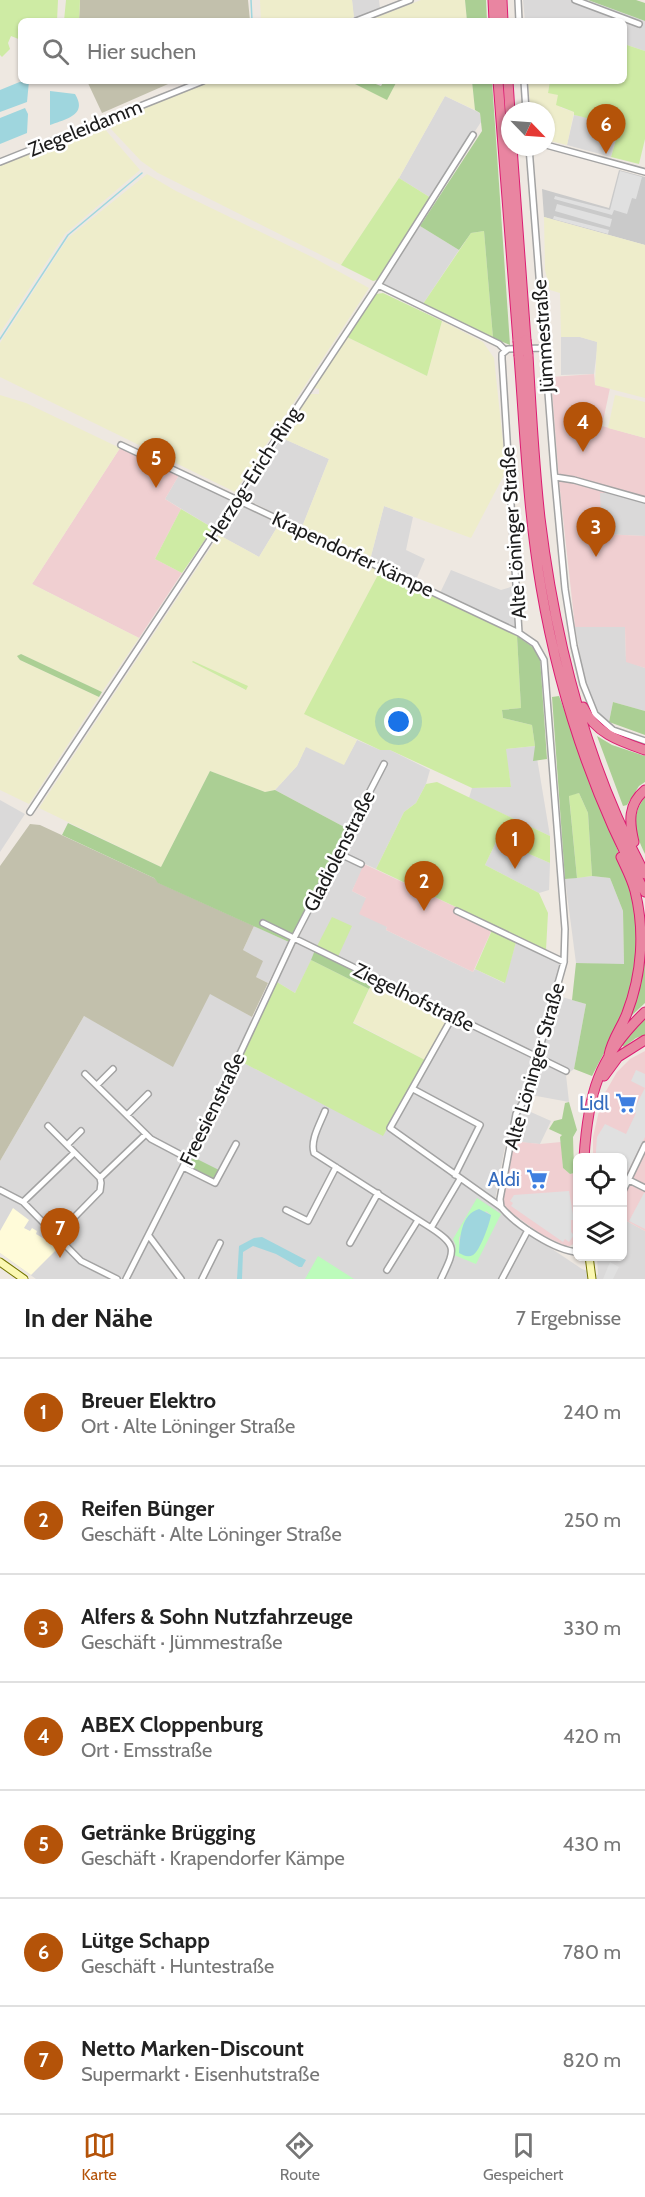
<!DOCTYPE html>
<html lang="de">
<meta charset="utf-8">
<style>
body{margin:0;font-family:Cabin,sans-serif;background:#f2f2f2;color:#222}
.controls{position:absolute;right:18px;bottom:18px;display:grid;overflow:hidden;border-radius:9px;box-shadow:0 2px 4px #0004}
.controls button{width:54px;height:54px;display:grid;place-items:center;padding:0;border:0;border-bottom:2px solid #e0e0e0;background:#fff;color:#222;font:30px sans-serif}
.compass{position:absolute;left:501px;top:102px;width:54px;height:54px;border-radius:50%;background:#fff;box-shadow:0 2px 4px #0004;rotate:115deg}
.you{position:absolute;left:399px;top:722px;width:21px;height:21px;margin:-15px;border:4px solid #fff;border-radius:50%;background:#1a73e8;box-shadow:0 0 0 9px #1a73e833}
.badge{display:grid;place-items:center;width:39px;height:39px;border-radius:50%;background:#b45309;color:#fff;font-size:20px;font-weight:700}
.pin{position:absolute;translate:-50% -50px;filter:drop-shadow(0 2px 3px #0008)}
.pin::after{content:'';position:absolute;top:32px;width:21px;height:18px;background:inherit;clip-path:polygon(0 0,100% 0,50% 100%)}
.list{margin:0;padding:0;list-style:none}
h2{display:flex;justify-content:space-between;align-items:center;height:78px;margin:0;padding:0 24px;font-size:26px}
h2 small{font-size:20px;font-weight:400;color:#767676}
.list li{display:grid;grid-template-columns:39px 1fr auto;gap:18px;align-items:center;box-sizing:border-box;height:108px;padding:0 24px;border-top:2px solid #e0e0e0}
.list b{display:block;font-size:22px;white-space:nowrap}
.list p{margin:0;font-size:20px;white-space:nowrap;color:#767676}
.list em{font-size:20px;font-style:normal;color:#767676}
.icon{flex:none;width:33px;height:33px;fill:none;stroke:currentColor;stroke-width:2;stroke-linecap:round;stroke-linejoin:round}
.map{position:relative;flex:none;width:645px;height:1279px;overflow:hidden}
.search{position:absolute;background:#fff;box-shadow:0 2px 4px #0004;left:18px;right:18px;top:18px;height:66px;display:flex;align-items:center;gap:15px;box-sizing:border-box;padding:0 21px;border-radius:9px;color:#767676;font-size:22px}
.sheet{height:834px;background:#fff}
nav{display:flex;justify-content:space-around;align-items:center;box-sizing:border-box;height:84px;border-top:2px solid #e0e0e0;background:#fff;font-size:16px;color:#767676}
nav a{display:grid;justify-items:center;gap:3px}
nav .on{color:#b45309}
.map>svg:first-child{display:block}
.residential{fill:#dad9d9}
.commercial{fill:#f0cfd1}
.education{fill:#fffbd9}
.religious{fill:#cacaca}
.construction{fill:#c2c0ac}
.farmland{fill:#eeedcb;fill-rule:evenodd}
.grass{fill:#ceeba4}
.forest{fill:#abcf94}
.park{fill:#bcfbbb;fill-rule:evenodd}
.parking{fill:#e0e0e0}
.water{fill:#9fd6de}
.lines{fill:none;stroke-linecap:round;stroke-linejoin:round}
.stream{stroke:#9fd6de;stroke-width:1.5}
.street-casing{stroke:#a3a3a3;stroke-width:8}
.secondary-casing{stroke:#747501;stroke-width:9}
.highway-casing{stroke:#dc1d72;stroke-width:11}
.street{stroke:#fff;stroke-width:5}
.secondary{stroke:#fbf8b1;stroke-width:7}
.highway{stroke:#e985a1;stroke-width:9}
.highway-bridge-casing{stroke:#dc1d72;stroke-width:11;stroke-linecap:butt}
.highway-bridge{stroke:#e985a1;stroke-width:9}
.labels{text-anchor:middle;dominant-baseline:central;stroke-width:5;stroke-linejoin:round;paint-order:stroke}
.street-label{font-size:20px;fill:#1c1c1c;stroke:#fff}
.shop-label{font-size:20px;fill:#366cbe;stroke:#fff;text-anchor:end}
</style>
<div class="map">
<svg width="645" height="1279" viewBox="0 0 645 1279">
<rect width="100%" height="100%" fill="#eee8e1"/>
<path class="residential" d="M352,0H379L380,9L354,21Z
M523,0H588L645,21V51L624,44V21H525Z
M445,96L480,113L481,122L431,198L399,178Z
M574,115L594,119L598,123L619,129L611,157L567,145Z
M420,226L459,250L423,304L384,285L383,282Z
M561,337H580L598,342L594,374L561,375Z
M282,438L329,459L302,527L242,497Z
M179,475L232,499L213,528L165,499Z
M607,488L645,498V536L601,534L599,492L606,493Z
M239,505L279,524L259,557L219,535Z
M384,506L413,517L406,550L425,559L415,582L370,560Z
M451,570L501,590L514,586L517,630L440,593Z
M575,627H625L626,661L645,668V711L613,702L609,722L602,718L592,701L585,681Z
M357,740L380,750H390L430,770L426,784L416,803L404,812L376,869L365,864L352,891L366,898L387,927L386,930L473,972L475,969L504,983L516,942L561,963L552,994L586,1004L574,1069L566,1075L569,1102L531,1095L524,1109L551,1121L540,1144L506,1141L495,1200L496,1207L502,1214L534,1237L582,1269L598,1275L597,1257L622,1256L623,1219L645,1231V1279H36L0,1253V1161L84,1016L92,1020L210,993L252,1017L240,1061L383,1135L450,1016L336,961L333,917L295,993L277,982L339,856L348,829L275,790L297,766L306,746L344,764Z
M535,746L550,836L469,798L472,788L511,787L505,749Z
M0,800L25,814L0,852Z
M497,840L550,863L549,890L539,893L485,865Z
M592,876L610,878L623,911L624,965L576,963L565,879Z
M254,926L289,942L268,983L256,977L243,950Z"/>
<path class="commercial" d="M594,374L595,385L610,388L602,426L645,438V498L607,488L606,493H600L602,534L645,536V668L626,662L625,627H575L559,481L551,377Z
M120,448L179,475L165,499L181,509L155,559L182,573L139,638L32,584Z
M364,864L494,925L473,972L386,930L387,927L359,914L366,898L352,891Z
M645,1051V1231L623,1219L622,1158H593V1137L602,1098L617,1072L630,1059Z
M512,1141L540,1144L561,1142L563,1168L570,1174L574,1173L577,1242L568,1247L542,1235L509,1211L503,1203Z"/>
<path class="education" d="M13,1208L29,1220L24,1228L30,1231L32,1228L37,1231L36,1234L53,1244L57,1249L31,1275L0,1253V1231Z"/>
<path class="religious" d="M619,170L645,177V245L544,217L542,189L609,208Z"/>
<path class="construction" d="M80,0H248L250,21H79Z
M87,81H175L102,113Z
M30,824L40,825L154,878L159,883L254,926L243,950L263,961L256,977L268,983L252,1017L210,994L173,1067L84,1016L0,1161V866Z"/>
<path class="farmland" d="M260,0H352L354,17L342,21H261Z
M421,0H465L467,21H367Z
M212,81H349L387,99L397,81H472L475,110L445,96L399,178L341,265L158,173L141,161L111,129L108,123Z
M528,81H550L548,92L558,95L561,108L574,112L567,145L546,140V111H531Z
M98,125L103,127L140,170L65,234L0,333V166Z
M147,174L176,191L314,258L369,288L235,492L0,377V343L68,238Z
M544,217L645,245V398L595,385L597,342L580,337H561L560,293L550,290L545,270Z
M442,321L483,342L494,358L506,471L471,538L384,506L370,560L302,527L329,459L282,438L310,394H319V389L314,388L347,337L427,376Z
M0,395L26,403L120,448L32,584L139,638L102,692L21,654L18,656L20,660L99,697L29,804L0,790Z
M615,395L645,402V438L608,428Z
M279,524L380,571L305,714L357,740L344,765L306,747L297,766L275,790L265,792L210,771L161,867L39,808L219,535L259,557ZM193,661L247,686L245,690L193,662Z
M374,980L450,1016L425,1060L353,1022Z"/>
<path class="grass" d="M0,0H58L57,21H21V40L11,36L8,43L10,49L2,57L0,55Z
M66,0H80L79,21H64Z
M624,44L645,51V139L639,164L611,157L619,129C603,124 590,118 574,115V112L556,105L558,95L548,93L550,81H624Z
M399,178L431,198L377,280L373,281L341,265Z
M484,231L493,338L423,304L471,233Z
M383,293L442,321L427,376L347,337L376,294Z
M181,509L213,528L182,573L155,559Z
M380,571L517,636L521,708L502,710L503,718L532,725L535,746L506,749L511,787L472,788L390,750H380L304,714Z
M193,661L248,686L246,690L192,662Z
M437,782L550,836V863L497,840L485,865L539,893L548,913L546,950L376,869L404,812L416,803L426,784Z
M579,793L588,813L592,876L577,878L569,795Z
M332,917L352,926L336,961L315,950Z
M492,930L516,942L505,983L475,969Z
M311,960L369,989L353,1023L425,1060L383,1136L240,1061L277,982L295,993Z"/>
<path class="forest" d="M465,0H486L487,21H467Z
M588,0H636L645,3V21Z
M349,81H368L381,86L384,81H397L387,100Z
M472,81H492L510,345L493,338L484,231L471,233L459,250L420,226L482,131L480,113L475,110Z
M517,636L534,648L540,658L547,759L533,761L535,746L532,725L503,718L502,710L521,708Z
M21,654L102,692L99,697L20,660L17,656Z
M559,696L632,888C638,929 641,975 625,1014C615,1035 602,1055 592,1076L574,1069L586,1004L572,1000L576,963L624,964L623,911L610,878L592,876L588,813L579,793L569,796L577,878L565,879L552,697Z
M613,702L645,711V735L609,722Z
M597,736L612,745L645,756V782L639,786L627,805L623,806Z
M210,771L265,792L275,790L348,829L289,942L158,883L154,878L62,835L68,823L161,867Z
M645,797V854C635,833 630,817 645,797Z
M315,950L374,980L369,989L311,960Z
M645,951V1003L630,1017L641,981Z
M645,1019V1035L636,1038L624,1047L622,1045L630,1033Z
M569,1102L577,1130L573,1137L574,1173L570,1174L563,1168L560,1137L562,1135L549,1129L554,1121L562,1119L565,1103Z
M193,1157L219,1170L213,1181L187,1168Z"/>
<path class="park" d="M477,1198L501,1214L476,1264L454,1255L456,1246L453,1239ZM486,1211L491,1215L477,1251L459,1244V1237Z
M318,1256L354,1279H305Z"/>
<path class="parking" d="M620,171L642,177L636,199L632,198L627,214L614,210L612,215L554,199L555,196L610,210Z
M557,204L612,219L610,227L555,211Z
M554,216L609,230L608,234L553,219Z
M636,1070L645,1074V1137L623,1181L622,1158L596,1157V1151L597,1137L605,1124L626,1134L636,1113L633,1111L645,1088L631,1081Z
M569,1191L574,1220H571V1232L574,1235L569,1242L565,1239L563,1242L511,1206L513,1203L510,1201L514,1195Z
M644,1193H645V1229L629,1221Z
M610,1262L619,1267L613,1279H603Z"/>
<path class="water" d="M22,81H29L27,102L0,112V90Z
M50,91L75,94C88,115 66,119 50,125Z
M25,108L28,114L27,133L0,144V118Z
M479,1209L491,1215C490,1223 480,1251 473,1255C468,1258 463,1255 459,1253C460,1237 461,1214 479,1209Z
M262,1237L306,1260L302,1267H299L276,1254L253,1246L243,1252L242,1279H237L239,1246L254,1238Z"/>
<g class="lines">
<path class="stream" d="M251,0L252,21
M0,339L68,235L142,173"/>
<defs>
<path id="street" d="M518,0L519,21
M575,0L639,24
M356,21L410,0
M524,81L526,111
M546,145L645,172
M529,147L554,470L565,589L574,646L583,684L595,714L613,730L645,741
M0,162L203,81
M378,285L499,344L505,350
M121,445L519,633
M555,477L574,480L645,500
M30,812L378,285L473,135
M338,853L361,864
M457,911L564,962
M263,923L566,1071
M453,1016L390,1128L501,1207C515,1224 555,1251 578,1252
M85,1074L151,1139L187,1158
M97,1085L113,1069
M413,1089L480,1125L455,1175
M325,1111C320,1124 310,1140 314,1153L431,1228
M127,1115L148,1094
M48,1126L100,1178L101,1183L100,1191L56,1236
M67,1145L81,1131
M183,1167L215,1183L236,1144
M100,1178L146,1134
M629,1180L645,1188
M0,1190L23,1202L81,1261L117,1279
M622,1193L645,1145
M23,1202L74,1153
M501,1207L500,1199L516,1114L526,1097L564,962L565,929L544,660L535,644L519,633L502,359V354L508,349L544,348
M286,1210L308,1221L336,1167
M149,1236L181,1279
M350,1243L378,1193
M387,1270L418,1220
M126,1279L238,1058L294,938L384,764
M202,1279L220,1243
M441,1279C454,1251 459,1246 431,1228L460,1179
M502,1279L528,1230"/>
<path id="secondary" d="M589,1256L592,1279
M0,1262L24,1279"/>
<path id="highway" d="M493,0L494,21
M502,0L503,21
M498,81L518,341
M508,81L510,112
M512,147L526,340
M528,355C531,409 534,464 540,518C555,640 586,765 645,874
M519,356C525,433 528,511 541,587C559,693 594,798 645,892
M583,707C595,733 619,741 645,750
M634,842C629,822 628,804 645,790
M609,1055C612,1039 622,1027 627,1013C642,974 645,931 635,891C632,879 626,868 621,857
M604,1076L618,1057L645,1040
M584,1158C588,1094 598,1057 645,1012"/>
</defs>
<use href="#street" class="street-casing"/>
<use href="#secondary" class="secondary-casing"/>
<use href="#highway" class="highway-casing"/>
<use href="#street" class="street"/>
<use href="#secondary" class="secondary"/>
<use href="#highway" class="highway"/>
<defs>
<path id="highway-bridge" d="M526,340L528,355
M518,341L519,356"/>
</defs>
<use href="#highway-bridge" class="highway-bridge-casing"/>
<use href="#highway-bridge" class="highway-bridge"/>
</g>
<defs>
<symbol id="supermarket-bare" viewBox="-9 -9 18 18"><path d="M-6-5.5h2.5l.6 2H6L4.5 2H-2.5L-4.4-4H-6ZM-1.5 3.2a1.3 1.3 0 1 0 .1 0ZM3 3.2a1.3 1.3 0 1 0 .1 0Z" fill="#3f7fe0" stroke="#fff" stroke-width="2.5" paint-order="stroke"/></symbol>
</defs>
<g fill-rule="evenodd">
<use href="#supermarket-bare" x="611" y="1088" width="30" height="30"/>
<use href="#supermarket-bare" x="522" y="1164" width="30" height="30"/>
</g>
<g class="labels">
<g class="street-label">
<text transform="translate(85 128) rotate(-22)">Ziegeleidamm</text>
<text transform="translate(543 336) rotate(-94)">Jümmestraße</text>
<text transform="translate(253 474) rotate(-57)">Herzog-Erich-Ring</text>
<text transform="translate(513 533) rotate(-94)">Alte Löninger Straße</text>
<text transform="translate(353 554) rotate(25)">Krapendorfer Kämpe</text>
<text transform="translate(339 851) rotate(-63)">Gladiolenstraße</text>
<text transform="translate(414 997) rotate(26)">Ziegelhofstraße</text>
<text transform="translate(534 1066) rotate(-74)">Alte Löninger Straße</text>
<text transform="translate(212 1109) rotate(-64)">Freesienstraße</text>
</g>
<g class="shop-label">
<text x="609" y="1103">Lidl</text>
<text x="520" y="1179">Aldi</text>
</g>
</g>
</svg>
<div class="controls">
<button><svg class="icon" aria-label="locate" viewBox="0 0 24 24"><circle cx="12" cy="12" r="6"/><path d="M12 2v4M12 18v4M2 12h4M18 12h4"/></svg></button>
<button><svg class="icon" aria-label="layers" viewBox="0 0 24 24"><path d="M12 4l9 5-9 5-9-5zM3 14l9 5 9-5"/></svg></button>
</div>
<svg class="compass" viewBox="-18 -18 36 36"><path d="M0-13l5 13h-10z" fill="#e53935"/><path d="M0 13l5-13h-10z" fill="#767676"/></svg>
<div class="you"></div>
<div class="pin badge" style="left:515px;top:869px">1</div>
<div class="pin badge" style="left:424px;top:911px">2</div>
<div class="pin badge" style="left:596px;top:557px">3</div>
<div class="pin badge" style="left:583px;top:452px">4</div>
<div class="pin badge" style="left:156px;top:488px">5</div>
<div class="pin badge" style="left:606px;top:154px">6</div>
<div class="pin badge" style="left:60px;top:1258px">7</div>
<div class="search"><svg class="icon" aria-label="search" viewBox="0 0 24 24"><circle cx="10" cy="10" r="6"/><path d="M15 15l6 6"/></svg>Hier suchen</div>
</div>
<section class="sheet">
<h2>In der Nähe<small>7 Ergebnisse</small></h2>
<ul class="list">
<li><span class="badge">1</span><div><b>Breuer Elektro</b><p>Ort · Alte Löninger Straße</p></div><em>240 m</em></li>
<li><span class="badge">2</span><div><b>Reifen Bünger</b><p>Geschäft · Alte Löninger Straße</p></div><em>250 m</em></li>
<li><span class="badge">3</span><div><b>Alfers &amp; Sohn Nutzfahrzeuge</b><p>Geschäft · Jümmestraße</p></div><em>330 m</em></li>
<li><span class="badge">4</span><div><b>ABEX Cloppenburg</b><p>Ort · Emsstraße</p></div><em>420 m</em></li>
<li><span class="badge">5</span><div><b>Getränke Brügging</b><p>Geschäft · Krapendorfer Kämpe</p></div><em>430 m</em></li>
<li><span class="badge">6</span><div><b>Lütge Schapp</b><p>Geschäft · Huntestraße</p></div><em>780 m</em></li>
<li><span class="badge">7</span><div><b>Netto Marken-Discount</b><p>Supermarkt · Eisenhutstraße</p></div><em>820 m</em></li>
</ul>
</section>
<nav>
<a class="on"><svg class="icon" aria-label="map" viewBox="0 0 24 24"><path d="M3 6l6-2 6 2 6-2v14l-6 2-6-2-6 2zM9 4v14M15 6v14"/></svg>Karte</a>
<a><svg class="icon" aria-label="directions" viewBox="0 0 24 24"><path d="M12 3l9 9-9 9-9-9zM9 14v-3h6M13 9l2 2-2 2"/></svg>Route</a>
<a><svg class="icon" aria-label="saved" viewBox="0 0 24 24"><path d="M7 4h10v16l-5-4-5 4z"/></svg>Gespeichert</a>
</nav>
